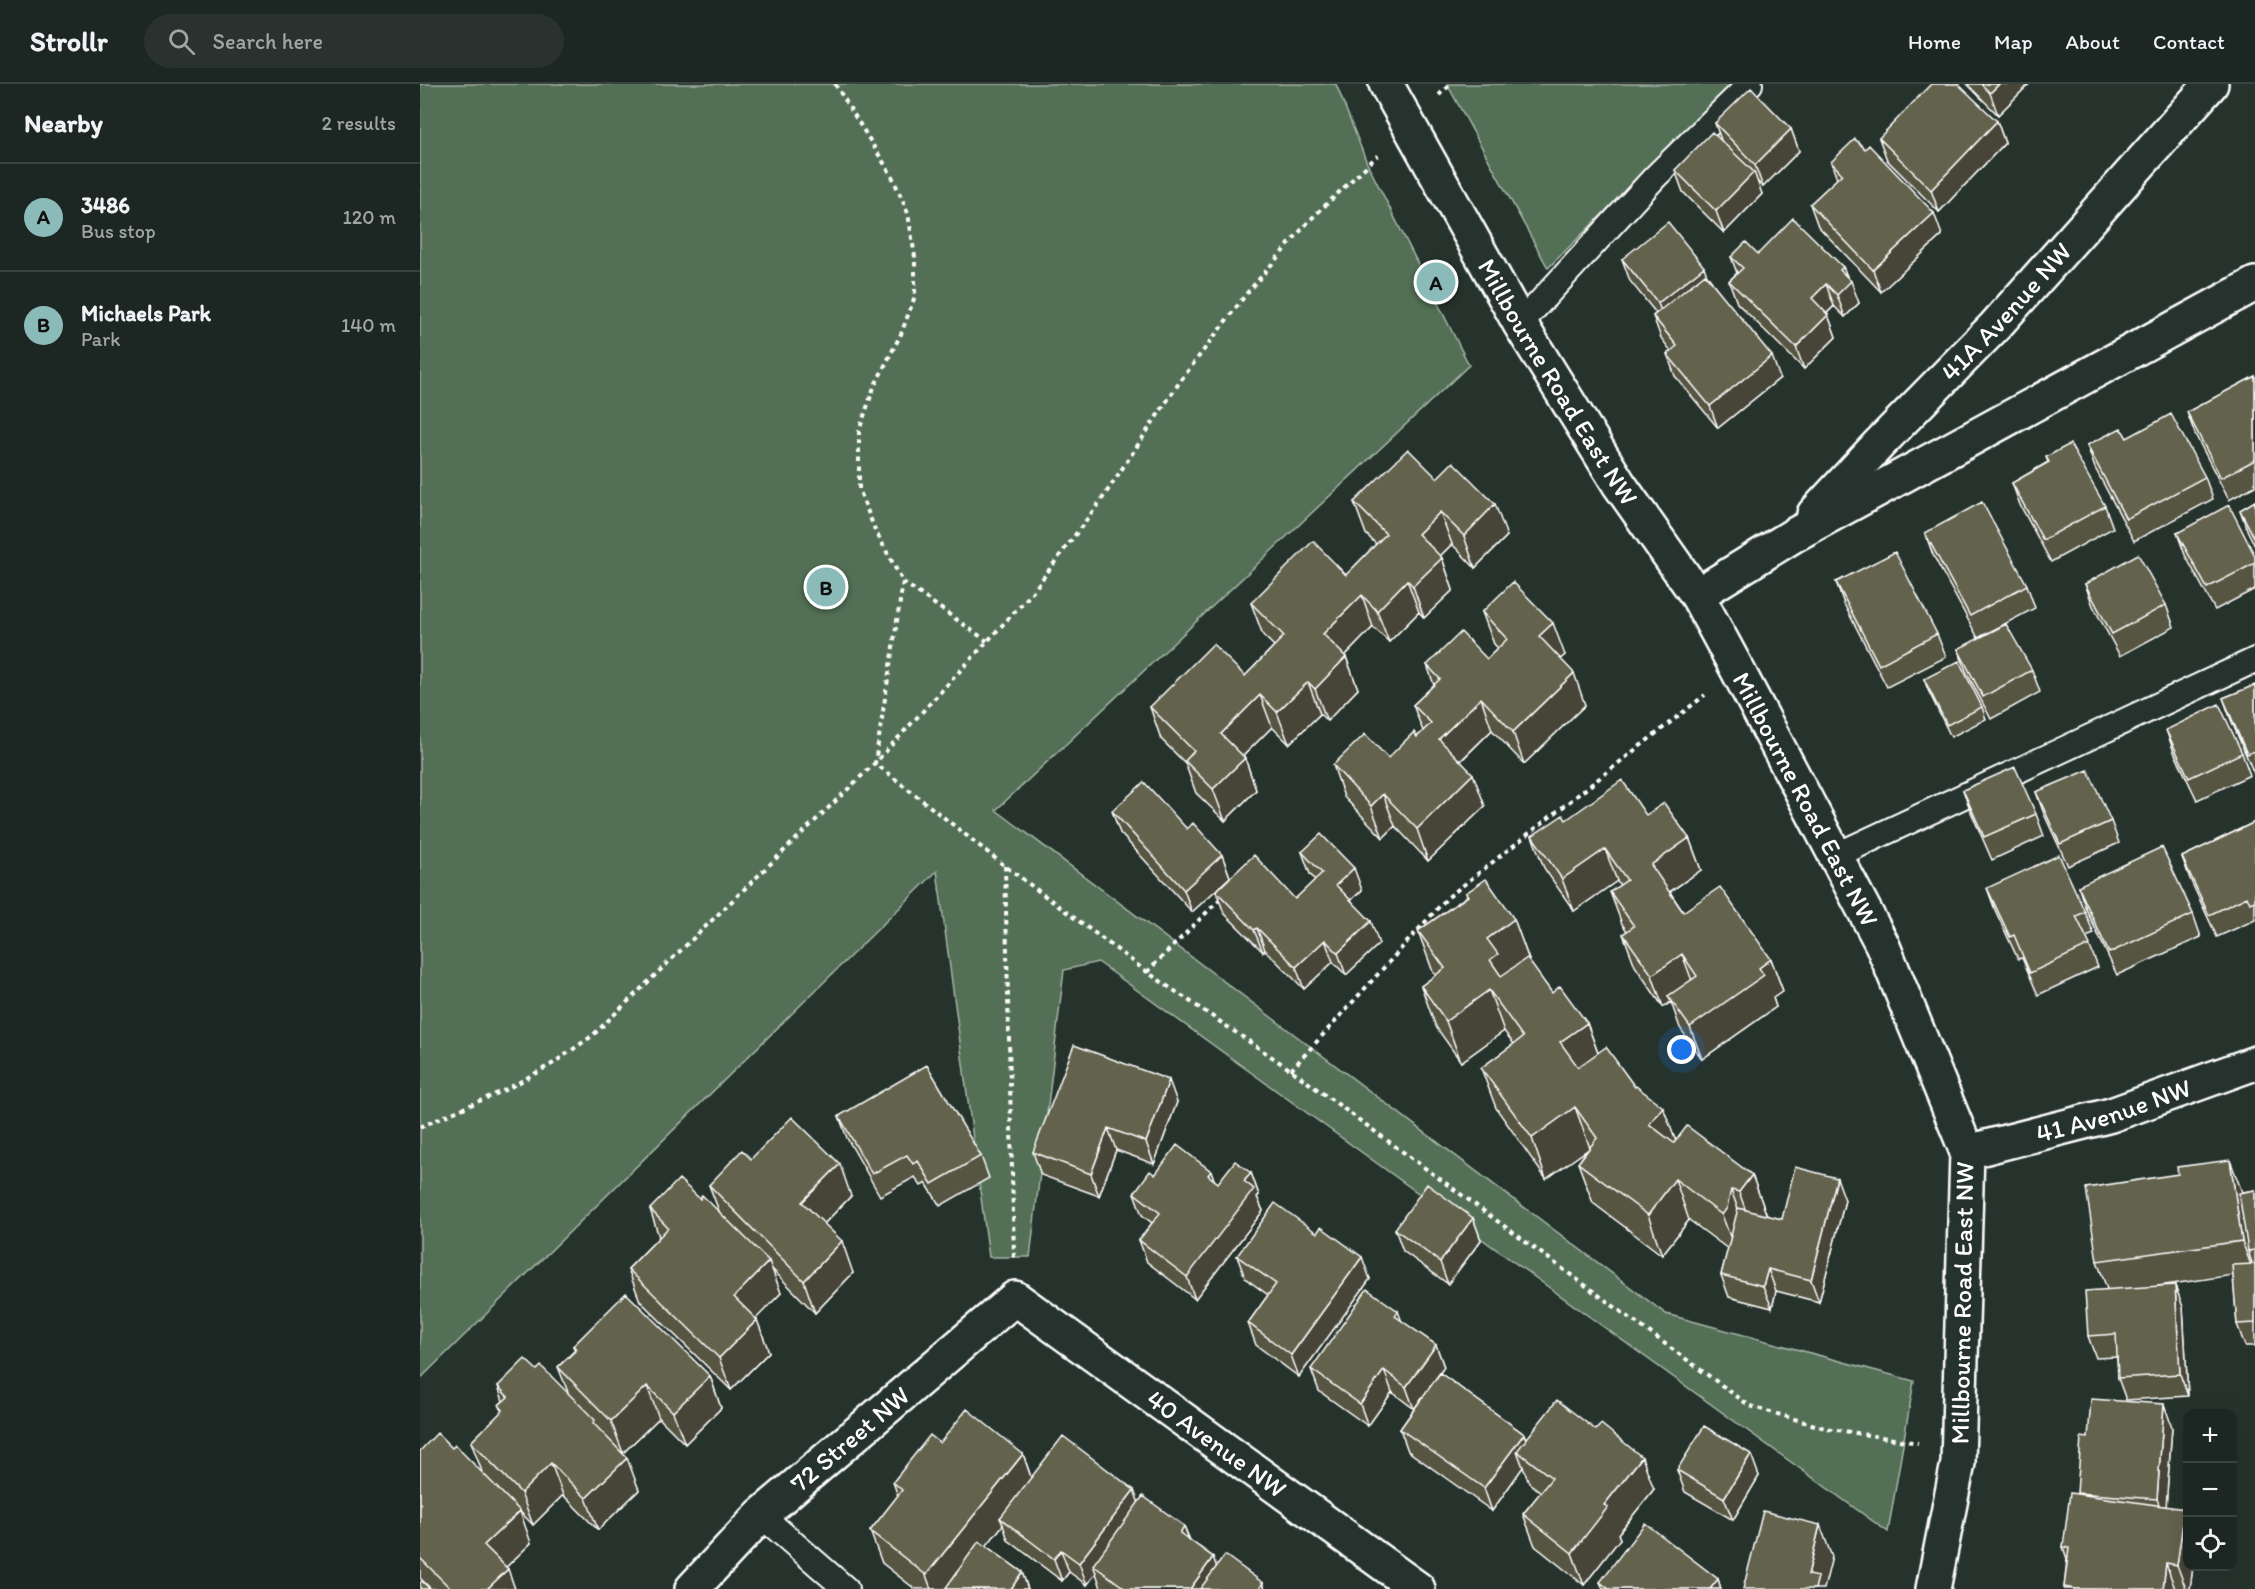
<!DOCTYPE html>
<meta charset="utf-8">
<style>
body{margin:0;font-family:Itim,sans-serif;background:#29322f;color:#f1f3f6}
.controls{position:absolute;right:18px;bottom:18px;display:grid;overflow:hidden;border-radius:12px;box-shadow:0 6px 24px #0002}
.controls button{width:54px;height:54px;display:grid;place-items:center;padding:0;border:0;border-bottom:2px solid #3a4340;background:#1c2622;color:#f1f3f6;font:30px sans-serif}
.you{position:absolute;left:1262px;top:966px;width:21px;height:21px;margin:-15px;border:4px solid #fff;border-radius:50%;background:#1a73e8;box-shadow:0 0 0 9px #1a73e833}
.badge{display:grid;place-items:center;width:39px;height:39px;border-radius:50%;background:#8bbbb9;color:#111;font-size:20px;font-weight:700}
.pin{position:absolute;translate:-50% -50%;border:3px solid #fff;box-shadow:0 2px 6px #0006}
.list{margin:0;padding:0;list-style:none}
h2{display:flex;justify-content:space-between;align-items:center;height:78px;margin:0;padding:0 24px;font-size:26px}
h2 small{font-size:20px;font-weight:400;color:#a0a5a5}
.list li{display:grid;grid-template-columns:39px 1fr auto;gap:18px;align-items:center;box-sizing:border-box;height:108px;padding:0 24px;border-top:2px solid #3a4340}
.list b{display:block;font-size:22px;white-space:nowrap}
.list p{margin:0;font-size:20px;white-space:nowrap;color:#a0a5a5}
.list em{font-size:20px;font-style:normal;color:#a0a5a5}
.icon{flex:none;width:33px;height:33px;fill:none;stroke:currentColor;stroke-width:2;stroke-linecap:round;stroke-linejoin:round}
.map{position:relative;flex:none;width:1835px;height:1505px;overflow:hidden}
header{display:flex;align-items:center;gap:36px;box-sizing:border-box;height:84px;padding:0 30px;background:#1c2622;border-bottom:2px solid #3a4340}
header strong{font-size:28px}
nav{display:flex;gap:33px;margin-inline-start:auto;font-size:21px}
.search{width:420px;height:54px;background:#29322f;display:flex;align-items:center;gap:15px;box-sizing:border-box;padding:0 21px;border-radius:33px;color:#a0a5a5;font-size:22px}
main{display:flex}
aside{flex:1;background:#1c2622}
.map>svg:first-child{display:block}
.green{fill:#536f56;stroke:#a9b7aa;stroke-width:1.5}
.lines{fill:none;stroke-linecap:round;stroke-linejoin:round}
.service-casing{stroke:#fff;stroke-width:28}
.minor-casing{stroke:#fff;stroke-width:38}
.tertiary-casing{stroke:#fff;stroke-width:38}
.path{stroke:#fff;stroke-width:4;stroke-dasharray:4.5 4.5;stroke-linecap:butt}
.service{stroke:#26332d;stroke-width:24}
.minor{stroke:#26332d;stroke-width:33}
.tertiary{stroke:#26332d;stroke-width:33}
.wall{fill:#565543;stroke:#fff;stroke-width:1.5}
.shaded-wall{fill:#464537;stroke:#fff;stroke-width:1.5}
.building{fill:#64634e;stroke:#fff;stroke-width:1.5}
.labels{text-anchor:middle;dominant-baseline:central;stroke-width:4.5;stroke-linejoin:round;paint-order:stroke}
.street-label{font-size:26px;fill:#fff;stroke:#26332d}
</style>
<header>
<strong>Strollr</strong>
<div class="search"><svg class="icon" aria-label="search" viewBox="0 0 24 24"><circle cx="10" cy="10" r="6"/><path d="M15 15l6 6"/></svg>Search here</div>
<nav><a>Home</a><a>Map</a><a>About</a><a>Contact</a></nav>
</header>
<main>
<aside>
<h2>Nearby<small>2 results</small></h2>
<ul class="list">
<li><span class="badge">A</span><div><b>3486</b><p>Bus stop</p></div><em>120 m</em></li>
<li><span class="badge">B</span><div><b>Michaels Park</b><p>Park</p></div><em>140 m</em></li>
</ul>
</aside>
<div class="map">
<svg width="1835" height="1505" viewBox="0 0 1835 1505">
<rect width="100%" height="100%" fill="#26332d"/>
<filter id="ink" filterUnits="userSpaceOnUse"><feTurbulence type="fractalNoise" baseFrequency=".0167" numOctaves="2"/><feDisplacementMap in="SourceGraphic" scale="12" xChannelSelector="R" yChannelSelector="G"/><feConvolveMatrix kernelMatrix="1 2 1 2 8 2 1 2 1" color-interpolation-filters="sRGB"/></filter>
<g filter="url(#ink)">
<path class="green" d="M0,0H916L947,79L1049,281L576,726L1246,1230L1494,1297L1468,1448L678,878L644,886L610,1173H569L517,787L0,1295Z
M1027,0H1314L1128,184Z"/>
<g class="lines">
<defs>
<path id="service" d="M1100,240L1235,93L1330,0
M1415,772L1835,576
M341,1431L426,1505"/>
<g id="minor">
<path id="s1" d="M1394,430L1459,360L1575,242L1791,0"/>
<path d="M1277,511L1374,451L1835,200"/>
<path id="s2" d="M272,1505L341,1431L595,1214L998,1505"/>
</g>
<g id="tertiary">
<path id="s3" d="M966,0L1100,240L1199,400L1277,511L1317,585L1462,860L1547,1068L1538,1379L1513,1505"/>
<path id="s4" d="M1547,1068L1691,1031L1835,979"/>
</g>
</defs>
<use href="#service" class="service-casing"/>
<use href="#minor" class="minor-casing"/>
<use href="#tertiary" class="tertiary-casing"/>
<path class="path" d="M415,0L472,92L488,129L495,173V212L481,250L454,303L439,347V405L455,446L483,498L455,679L585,782L727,888L871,986L1330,1322L1405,1344L1498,1359
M1019,11L1031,0
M483,498L567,557
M585,782L594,1174
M727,888L803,812
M871,986L1027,814L1285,611
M0,1043L87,1005L132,980L172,952L455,679L611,510L682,415L761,296L827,209L889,137L958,71"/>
<use href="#service" class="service"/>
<use href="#minor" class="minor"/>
<use href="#tertiary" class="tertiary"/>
</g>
<path class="wall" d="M1547,0H1609L1578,31Z
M1577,37L1585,59L1519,128L1467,76L1459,54Z
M1295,39L1371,45L1379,67L1343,103L1336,96L1342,110L1304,149L1263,108L1255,86L1301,56Z
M1411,78L1522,151L1461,208L1398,142L1390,120L1417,95Z
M1338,170L1423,183L1439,219L1425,233L1414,222L1407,229L1408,231L1416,253L1384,285L1317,219L1309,197L1317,189L1311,173Z
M1202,175L1287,191L1360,294L1298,344L1255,292L1247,270L1251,267L1241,254L1233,232L1236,229L1210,197Z
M1835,292V402L1809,416L1775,350L1767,328Z
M1707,354L1785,393L1793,415L1714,457L1675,384L1667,361Z
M1626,373L1685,422L1693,444L1631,478L1600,421L1592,399L1628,378Z
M1017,394L1087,452L1055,484L1032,460L1020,472L1022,474L1033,506L1004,534L999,528L969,558L953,543L925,572L926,573L938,605L907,637L900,630L869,660L852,643L823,672L825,674L836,706L805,737L776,709L765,679L741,655L730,623L825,592L854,562L843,551L831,519L926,491L956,460L946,450L934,418Z
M1835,417V462L1828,448L1820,426Z
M1505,449L1607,501L1615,524L1558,554L1513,471Z
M1757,449L1835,472V505L1795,526L1765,471Z
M1416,498L1517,550L1526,573L1467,603L1424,520Z
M1665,500L1746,521L1754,543L1700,572L1673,522Z
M1062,528L1145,571L1140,575L1165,621L1104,680L1072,646L1041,677L1065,722L1008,777L975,742L963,754L924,713L913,681L968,674L997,653L1003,647L993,621L1014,601L1007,581L1067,575L1078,564L1074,560Z
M1538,565L1612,586L1620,608L1571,635L1546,587Z
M1504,595L1562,623L1566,635L1531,653L1508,606Z
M1835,601V692L1811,636L1803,614Z
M1746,646L1822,669L1830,691L1777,716L1754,668Z
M1543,706L1616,730L1624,752L1572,776L1551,728Z
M1616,708L1691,737L1699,759L1648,782L1624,730Z
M692,727L802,771L810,793L772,828L700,749Z
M1226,731L1269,754L1281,786L1250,808L1263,828L1351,875L1363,907L1353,914L1356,923L1282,975L1260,944L1251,918L1243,923L1215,882L1203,850L1207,847L1202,840L1190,808L1200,801L1197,797L1154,827L1124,784L1112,752L1146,736Z
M1835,738V836L1797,853L1770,795L1762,773Z
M882,768L942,806L931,816L959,860L926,891L913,878L884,905L845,866L843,868L804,829L796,807L875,815L895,796L890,790Z
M1658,802L1773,830L1781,853L1697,891L1666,825Z
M1567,804L1665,828L1674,850L1666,853L1678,883L1618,911L1602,874L1598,875L1575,826Z
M1046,809L1094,835L1109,876L1108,877L1132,909L1167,939L1178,969L1215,1003L1256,1056L1332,1091L1347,1132L1362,1135L1425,1116L1399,1218L1356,1207L1352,1224L1309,1213L1301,1191L1308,1165L1269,1136L1242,1171L1173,1119L1158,1079L1167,1066L1126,1095L1076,1024L1061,984L1094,960L1084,947L1041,978L1016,943L1001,902L1016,891L1013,888L998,847L1047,812Z
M757,1018L734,1080L696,1066L679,1112L621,1091L613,1068Z
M419,1032L561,1072L569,1094L520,1122L506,1099L501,1102L495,1093L460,1112L427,1054Z
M791,1087L794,1096L798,1099L831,1089L839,1111L837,1113L843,1127L775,1215L727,1178L719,1156L732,1139L722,1131L714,1109L735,1091Z
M289,1101L431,1112L404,1140L433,1189L395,1229L352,1185L361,1209L336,1234L349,1268L311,1306L220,1217L208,1185L239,1153L230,1125L280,1115L299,1127Z
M1835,1106V1262H1825L1817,1240L1813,1191L1738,1202L1763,1223L1768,1312L1706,1316L1698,1294L1697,1273L1676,1274L1668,1252L1687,1205L1677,1177L1822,1108Z
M1053,1134L1061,1156L1028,1200L983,1167L975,1145Z
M817,1172L950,1195L879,1293L836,1261L828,1239L848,1211L825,1194Z
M981,1237L1016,1261L1024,1283L1020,1289L1104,1350L1106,1356L1234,1405L1198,1450L1200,1455L1164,1501L1115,1462L1103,1430L1121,1408L1109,1399L1103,1383L1072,1427L988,1367L980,1345L994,1325L972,1308L948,1342L899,1307L891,1285Z
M153,1262L290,1292L301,1324L265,1360L239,1334L203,1369L219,1406L178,1446L143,1411L113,1441L66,1393L111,1459L86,1483L95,1505H11L0,1494V1367L32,1364L63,1390L51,1358L82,1328L79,1321L83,1317L78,1302L148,1308L138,1283L155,1266Z
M1752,1343L1746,1422L1767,1482H1773L1770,1505H1644L1647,1475L1643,1463L1657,1410L1668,1354Z
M520,1359L603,1370L611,1393L719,1418L764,1442L770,1456L793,1473L796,1483L843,1499L845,1505H683L681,1504L676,1489L667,1501L649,1488L642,1497L588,1456L583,1441L566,1462L602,1488L608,1505H495L462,1479L450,1447L478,1412L473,1398Z
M1257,1386L1339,1392L1313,1436L1265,1408Z
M1298,1495L1301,1505H1183L1180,1498Z"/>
<path class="shaded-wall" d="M1579,0H1609L1578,31L1570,9Z
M1577,37L1585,59L1519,128L1511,106Z
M1371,45L1379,67L1343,103L1335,81Z
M1334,88L1342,110L1304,149L1296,127Z
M1514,129L1522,151L1461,208L1453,186Z
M1284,183L1292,205L1246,241L1238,219Z
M1423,183L1429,199L1431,197L1439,219L1425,233L1417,211L1420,186Z
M1406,200L1414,222L1400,236L1392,214Z
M1408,231L1416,253L1384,285L1376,263Z
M1352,272L1360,294L1298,344L1290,322Z
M1075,420L1087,452L1055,484L1044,452Z
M1020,428L1032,460L1010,482L998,450Z
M1022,474L1033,506L1004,534L993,502Z
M987,496L999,528L969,558L957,527Z
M942,511L953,543L915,582L903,550Z
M1133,539L1145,571L1130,584L1119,552Z
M926,573L938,605L907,637L895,605Z
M1154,589L1165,621L1104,680L1093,648Z
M888,598L900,630L869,660L857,628Z
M840,611L852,643L813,682L801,650Z
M1061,614L1072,646L1030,687L1019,655Z
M825,674L836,706L805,737L793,705Z
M1053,690L1065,722L1008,777L997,745Z
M963,710L975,742L963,754L951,722Z
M1269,754L1281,786L1242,813L1231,781Z
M1185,765L1197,797L1154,827L1142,795Z
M802,771L810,793L772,828L764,806Z
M934,784L942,806L924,823L916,801Z
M1094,835L1109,876L1086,893L1093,911L1070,876L1067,855Z
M951,837L959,860L926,891L918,869Z
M837,844L845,866L843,868L834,846Z
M905,856L913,878L884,905L876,883Z
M1262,870L1274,902L1248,912L1251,918L1243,923L1232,891Z
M1351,875L1363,907L1353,914L1356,923L1282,975L1270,943L1339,884Z
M1069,906L1084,947L1041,978L1026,937Z
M1167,939L1182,980L1155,999L1140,958Z
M749,996L757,1018L734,1080L726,1058Z
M1155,1023L1170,1064L1126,1095L1112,1054Z
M1243,1023L1258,1063L1229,1040Z
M688,1044L696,1066L679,1112L671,1090Z
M1810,1076L1822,1108L1830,1167H1828L1832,1179L1834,1189L1822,1157Z
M420,1080L431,1112L394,1150L382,1118Z
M791,1087L799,1109L788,1091Z
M831,1089L839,1111L837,1113L843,1127L775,1215L767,1193L824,1097Z
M1332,1091L1347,1132L1334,1149L1319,1108Z
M1417,1094L1425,1116L1399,1218L1391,1196Z
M1255,1095L1269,1136L1242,1171L1228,1131Z
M1311,1106L1326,1147L1317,1171L1302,1131Z
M1053,1134L1061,1156L1028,1200L1020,1178Z
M422,1157L433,1189L395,1229L384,1197Z
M942,1173L950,1195L879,1293L871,1271Z
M349,1177L361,1209L326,1245L314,1213Z
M1348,1185L1356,1207L1352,1224L1343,1202Z
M1755,1201L1763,1223L1768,1312L1760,1290Z
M978,1227L986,1249L975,1232Z
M337,1236L349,1268L311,1306L299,1274Z
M1016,1261L1024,1283L994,1325L986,1303Z
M964,1286L972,1308L948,1342L940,1320Z
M290,1292L301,1324L265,1360L253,1328Z
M227,1302L239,1334L203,1369L191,1337Z
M1744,1320L1752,1343L1745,1437L1737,1415Z
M1104,1350L1112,1372L1097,1367L1103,1383L1072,1427L1064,1404Z
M603,1370L614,1402L580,1434L583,1441L532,1505H511L506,1491Z
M1331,1370L1339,1392L1313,1436L1304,1414Z
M1222,1373L1234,1405L1198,1450L1200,1455L1164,1501L1152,1469L1184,1421Z
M207,1374L219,1406L178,1446L166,1414Z
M131,1379L143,1411L113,1441L101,1409Z
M714,1406L722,1428L673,1481L676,1489L667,1501L659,1479Z
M1765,1425L1767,1432V1482H1773L1770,1505H1766L1757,1481Z
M100,1427L111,1459L76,1493L64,1461Z
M1400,1441L1412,1473L1404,1505H1393L1388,1491Z
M764,1442L772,1464L760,1449Z
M641,1466L649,1488L642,1497L634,1475Z
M793,1473L801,1495L793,1505H770Z
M1746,1479L1755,1505H1743Z
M88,1485L95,1505H67Z
M602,1488L608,1505H591Z
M1298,1495L1301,1505H1290Z
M843,1499L845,1505H839Z"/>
<path class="building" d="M1511,0H1538L1577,37L1511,106L1459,54Z
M1561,0H1579L1570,9Z
M1331,4L1371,45L1335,81L1295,39Z
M1292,48L1334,88L1296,127L1255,86Z
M1435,55L1445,65L1449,61L1514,129L1453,186L1390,120L1422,90L1411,78Z
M1373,134L1423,183L1420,186L1431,197L1417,211L1406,200L1392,214L1408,231L1376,263L1309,197L1323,184L1311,173L1326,158L1338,170Z
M1248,138L1284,183L1238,219L1202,175Z
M1285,190L1352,272L1290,322L1247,270L1257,262L1233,232Z
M1835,292V376L1801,394L1767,328Z
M1751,330L1785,393L1706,435L1667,361L1701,344L1707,354Z
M1650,360L1685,422L1623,456L1592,399L1629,378L1626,373Z
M988,365L1017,394L1033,378L1075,420L1044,452L1020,428L998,450L1022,474L993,502L987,496L957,527L942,511L903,550L926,573L895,605L888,598L857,628L840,611L801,650L825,674L793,705L765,677L774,667L730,623L793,560L825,592L864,552L831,519L893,457L926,491L966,450L934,418Z
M1835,417V455L1820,426Z
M1562,418L1607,501L1550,532L1505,449Z
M1809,421L1835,472V479L1787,504L1757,449Z
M1475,468L1517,550L1459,581L1416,498Z
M1718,470L1746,521L1692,550L1665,500Z
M1093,498L1133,539L1119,552L1154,589L1093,648L1061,614L1019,655L1053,690L997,745L963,710L951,722L913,681L945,650L968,674L994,648L997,653L1011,639L993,621L1020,595L1007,581L1041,548L1067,575L1087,555L1062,528Z
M1586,540L1612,586L1563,613L1538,565Z
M1539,577L1562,623L1527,641L1504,595Z
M1835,601V667L1827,670L1803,614Z
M1799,620L1822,669L1769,694L1746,646Z
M1595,683L1616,730L1564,753L1543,706Z
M1668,686L1691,737L1640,760L1616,708Z
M1202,696L1226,731L1244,719L1269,754L1231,781L1263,828L1300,803L1351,875L1339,884L1344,891L1270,943L1248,912L1277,892L1262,870L1232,891L1203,850L1214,842L1190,808L1207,796L1185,765L1142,795L1112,752L1143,731L1146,736Z
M724,698L767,745L773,739L802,771L764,806L692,727Z
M1835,738V817L1830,819L1827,813L1789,831L1762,773Z
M901,750L934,784L916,801L951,837L918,869L905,856L876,883L837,844L834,846L796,807L834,771L875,815L902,789L882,768Z
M1742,763L1773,830L1689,869L1658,802Z
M1639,771L1665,828L1656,832L1670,861L1610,889L1594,851L1590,853L1567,804Z
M1066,795L1094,835L1067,855L1078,870L1070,876L1081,892L1107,874L1132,909L1140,902L1167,939L1140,958L1158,983L1186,963L1215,1003L1216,1002L1243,1023L1229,1040L1254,1059L1267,1042L1332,1091L1319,1108L1311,1106L1307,1124L1302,1131L1255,1095L1228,1131L1158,1079L1177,1054L1155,1023L1112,1054L1061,984L1103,953L1069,906L1026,937L1001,902L1025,884L998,847L1048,812L1046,809Z
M654,961L749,996L726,1058L688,1044L671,1090L613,1068Z
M507,981L561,1072L512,1100L498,1077L493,1080L487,1071L452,1090L419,1032Z
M372,1033L420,1080L382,1118L422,1157L384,1197L289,1101L322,1066L331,1075Z
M757,1061L791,1087L788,1091L798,1099L815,1077L831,1089L824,1097L834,1105L767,1193L719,1156L740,1129L714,1109L730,1087L735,1091Z
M1810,1076L1822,1157L1677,1177L1666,1104L1758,1090L1757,1083Z
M1375,1083L1417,1094L1391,1196L1348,1185L1343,1202L1301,1191L1318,1124L1362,1135Z
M259,1095L280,1115L282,1111L349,1177L314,1213L337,1236L299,1274L208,1185L248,1144L230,1125Z
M1007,1100L1053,1134L1020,1178L975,1145Z
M1835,1106V1166L1828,1167L1819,1109Z
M855,1119L897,1149L901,1143L942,1173L871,1271L828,1239L856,1200L817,1172Z
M1835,1180V1239L1817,1240L1812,1181Z
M1755,1201L1760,1290L1698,1294L1696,1250L1668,1252L1665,1207Z
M947,1205L978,1227L975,1232L1016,1261L986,1303L964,1286L940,1320L891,1285Z
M206,1209L290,1292L253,1328L227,1302L191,1337L138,1283L157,1265L153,1262Z
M105,1275L117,1286L121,1282L175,1336L173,1339L207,1374L166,1414L131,1379L101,1409L51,1358L83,1326L79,1321L88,1313L78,1302Z
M1020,1289L1104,1350L1064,1404L980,1345Z
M1671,1315L1744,1320L1737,1415L1657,1409L1661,1353L1668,1354Z
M1137,1316L1176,1346L1181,1340L1222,1373L1184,1421L1188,1423L1152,1469L1103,1430L1132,1394L1097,1367Z
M547,1325L603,1370L506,1491L450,1447L482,1406L473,1398L510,1351L520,1359Z
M1284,1342L1331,1370L1304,1414L1257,1386Z
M17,1349L32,1364L35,1361L100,1427L64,1461L88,1485L67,1505H31L0,1474V1367Z
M643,1352L714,1406L659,1479L641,1466L634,1475L580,1434Z
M1650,1409L1765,1425L1757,1481L1746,1479L1743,1505H1655L1644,1503L1649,1464L1643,1463Z
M723,1412L764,1442L760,1449L793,1473L770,1505H706L673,1481Z
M1343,1427L1400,1441L1388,1491L1398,1493L1395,1505H1323Z
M1225,1439L1298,1495L1290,1505H1189L1180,1498Z
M559,1457L602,1488L591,1505H525Z
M805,1471L843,1499L839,1505H780Z
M2,1497L10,1505H0V1499Z"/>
</g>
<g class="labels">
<g class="street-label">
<text stroke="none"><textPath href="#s1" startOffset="279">41A Avenue NW</textPath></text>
<text stroke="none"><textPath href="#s3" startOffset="344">Millbourne Road East NW</textPath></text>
<text stroke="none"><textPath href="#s3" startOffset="830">Millbourne Road East NW</textPath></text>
<text stroke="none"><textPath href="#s4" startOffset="152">41 Avenue NW</textPath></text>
<text transform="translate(1542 1219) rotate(-89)">Millbourne Road East NW</text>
<text stroke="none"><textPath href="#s2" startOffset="218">72 Street NW</textPath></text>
<text stroke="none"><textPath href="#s2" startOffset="684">40 Avenue NW</textPath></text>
</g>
</g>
</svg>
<div class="controls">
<button>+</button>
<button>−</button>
<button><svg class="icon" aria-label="locate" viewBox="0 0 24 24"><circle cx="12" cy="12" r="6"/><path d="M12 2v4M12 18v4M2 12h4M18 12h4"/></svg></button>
</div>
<div class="you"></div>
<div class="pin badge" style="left:1016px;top:198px">A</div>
<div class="pin badge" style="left:406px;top:503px">B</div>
</div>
</main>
